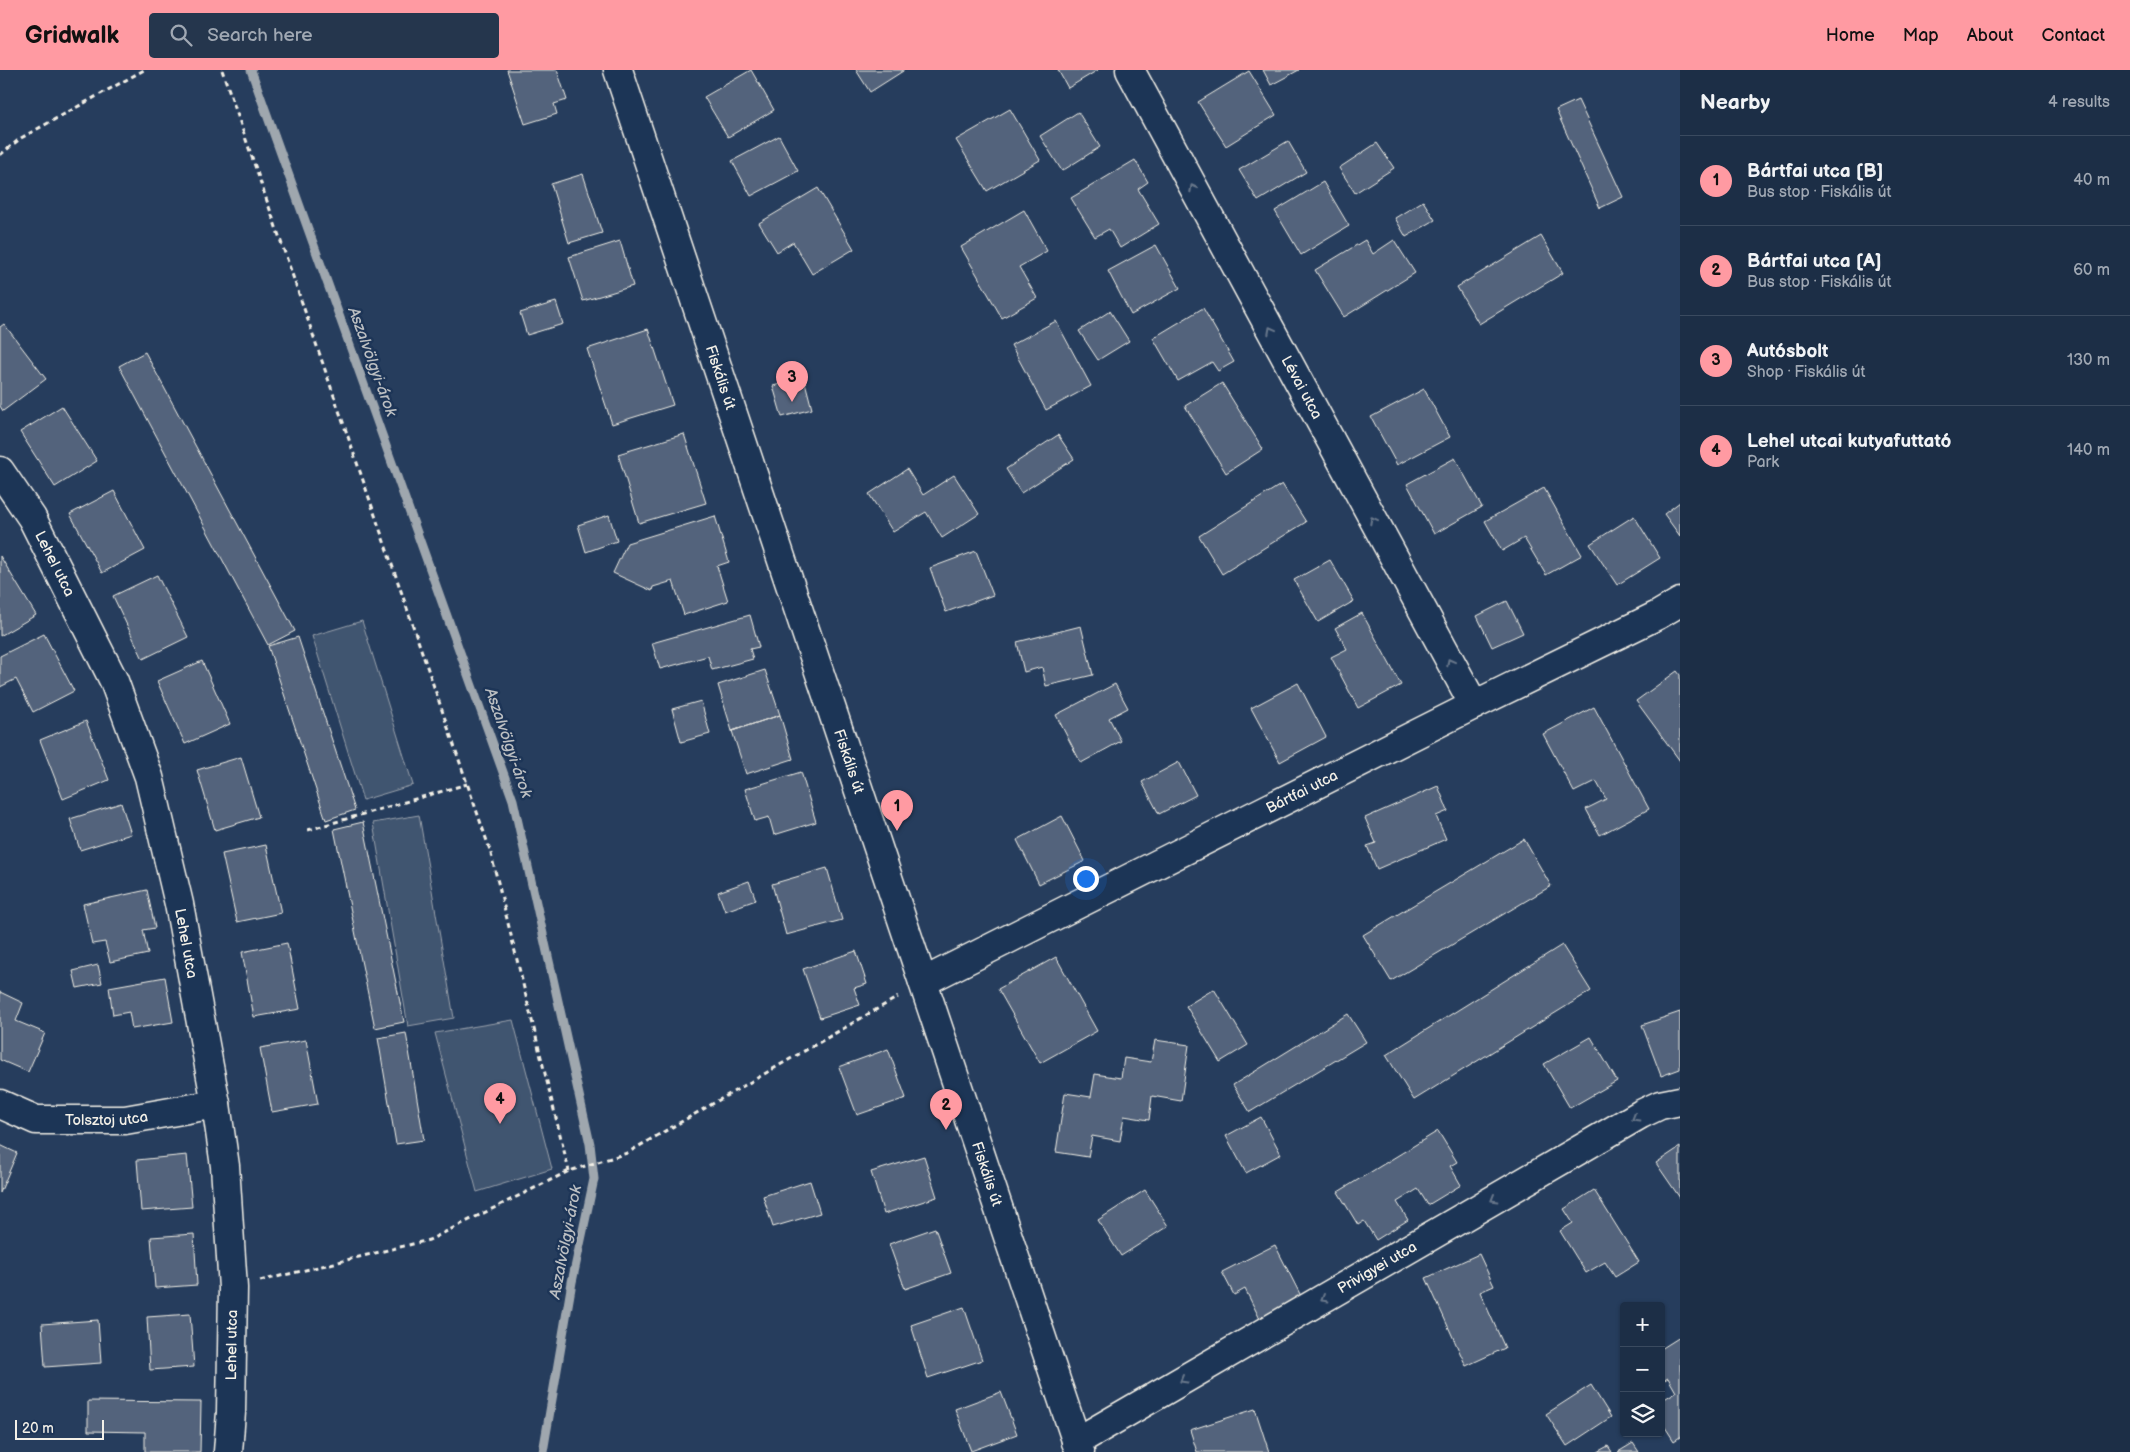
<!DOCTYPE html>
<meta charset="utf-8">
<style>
body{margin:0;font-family:"Balsamiq Sans",sans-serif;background:#25364d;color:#f1f3f6}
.controls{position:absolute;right:15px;bottom:15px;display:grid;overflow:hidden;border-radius:5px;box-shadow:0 1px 4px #0004}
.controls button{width:45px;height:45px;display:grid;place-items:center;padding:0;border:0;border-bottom:1px solid #3a4a5f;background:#1c2e46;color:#f1f3f6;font:25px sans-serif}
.scale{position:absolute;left:15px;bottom:12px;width:89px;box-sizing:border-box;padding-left:5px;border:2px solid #f4f1e8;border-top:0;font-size:14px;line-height:18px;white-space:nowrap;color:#f4f1e8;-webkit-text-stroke:4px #1d3557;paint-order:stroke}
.you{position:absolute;left:1085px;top:808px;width:18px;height:18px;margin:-12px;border:4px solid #fff;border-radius:50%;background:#1a73e8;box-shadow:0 0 0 8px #1a73e833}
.badge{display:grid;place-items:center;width:32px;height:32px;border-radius:50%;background:#ff9aa2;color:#111;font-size:16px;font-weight:700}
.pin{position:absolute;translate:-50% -41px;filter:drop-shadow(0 1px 2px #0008)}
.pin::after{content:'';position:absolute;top:26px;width:18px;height:15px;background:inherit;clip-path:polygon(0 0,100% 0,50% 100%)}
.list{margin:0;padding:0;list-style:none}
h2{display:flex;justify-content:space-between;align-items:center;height:65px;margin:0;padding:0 20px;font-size:21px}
h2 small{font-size:16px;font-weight:400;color:#a0a8b3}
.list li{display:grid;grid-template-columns:32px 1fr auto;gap:15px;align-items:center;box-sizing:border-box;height:90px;padding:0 20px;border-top:1px solid #3a4a5f}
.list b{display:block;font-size:19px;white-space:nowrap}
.list p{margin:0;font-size:16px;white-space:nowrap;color:#a0a8b3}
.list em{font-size:16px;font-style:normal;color:#a0a8b3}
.icon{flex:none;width:28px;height:28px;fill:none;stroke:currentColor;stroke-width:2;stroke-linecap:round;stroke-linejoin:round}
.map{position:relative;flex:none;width:1680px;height:1382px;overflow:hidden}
header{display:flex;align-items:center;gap:30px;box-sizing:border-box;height:70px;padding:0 25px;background:#ff9aa2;color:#111}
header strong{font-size:24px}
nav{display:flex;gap:28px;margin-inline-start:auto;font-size:18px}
.search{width:350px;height:45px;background:#25364d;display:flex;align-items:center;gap:12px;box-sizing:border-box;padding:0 18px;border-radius:5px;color:#a0a8b3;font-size:19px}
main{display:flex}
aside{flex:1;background:#1c2e46}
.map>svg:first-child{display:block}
.green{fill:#40546f;stroke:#9aa2ac}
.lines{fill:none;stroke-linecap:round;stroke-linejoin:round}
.stream{stroke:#9fa7ae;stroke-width:9}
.building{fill:#52647b;stroke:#f4f1e8}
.street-casing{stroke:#f4f1e8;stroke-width:31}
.secondary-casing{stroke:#f4f1e8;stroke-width:31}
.path{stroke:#f4f1e8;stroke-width:3;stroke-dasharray:5 4;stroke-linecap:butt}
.street{stroke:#1d3557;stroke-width:28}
.secondary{stroke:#1d3557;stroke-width:28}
.oneway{stroke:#68778a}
.labels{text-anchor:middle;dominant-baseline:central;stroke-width:5;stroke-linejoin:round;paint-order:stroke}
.street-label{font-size:15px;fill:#f4f1e8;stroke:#1d3557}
.water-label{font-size:16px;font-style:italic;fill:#bcbfc2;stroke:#1d3557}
</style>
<header>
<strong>Gridwalk</strong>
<div class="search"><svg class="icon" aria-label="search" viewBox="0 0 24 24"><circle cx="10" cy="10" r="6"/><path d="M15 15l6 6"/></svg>Search here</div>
<nav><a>Home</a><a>Map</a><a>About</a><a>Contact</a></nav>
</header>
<main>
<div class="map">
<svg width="1680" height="1382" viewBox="0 0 1680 1382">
<rect width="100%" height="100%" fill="#263d5d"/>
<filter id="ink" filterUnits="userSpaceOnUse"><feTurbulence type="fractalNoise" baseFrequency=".02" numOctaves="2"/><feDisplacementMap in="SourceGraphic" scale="10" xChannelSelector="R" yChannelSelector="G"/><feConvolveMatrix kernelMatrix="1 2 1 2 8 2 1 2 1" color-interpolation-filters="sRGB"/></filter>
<g filter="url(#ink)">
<path class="green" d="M362,551L413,715L363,730L312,566Z
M419,745L454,948L408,956L373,753Z
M513,950L552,1099L477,1122L435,963Z"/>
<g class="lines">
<path class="stream" d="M251,0L513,730L590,1074L594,1109L572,1212L543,1382"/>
</g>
<path class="building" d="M507,0H557L567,30L554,34L557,44L525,54Z
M751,0L774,40L728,67L704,27Z
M856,0H903V1L870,22Z
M1058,0H1098L1068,18Z
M1263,0H1299L1271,15Z
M1249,1L1276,45L1226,76L1198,32Z
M1578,30L1623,127L1600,138L1556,40Z
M1010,39L1040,90L987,121L956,70Z
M1078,42L1100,77L1062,101L1040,66Z
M779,66L798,101L751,126L732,91Z
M1288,71L1306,102L1258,131L1239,100Z
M1377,73L1394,98L1355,123L1339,98Z
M1135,90L1148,112L1138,119L1159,154L1120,178L1109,159L1095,167L1071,128Z
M583,104L602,163L569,173L551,114Z
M1323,112L1349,156L1301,185L1275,141Z
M818,118L854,179L812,204L793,172L777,182L759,153Z
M1423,131L1435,150L1406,167L1395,148Z
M1024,140L1047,181L1019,197L1037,228L1002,248L961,177Z
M1541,166L1563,203L1479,254L1457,217Z
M1365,170L1373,184L1394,170L1415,203L1344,247L1315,200Z
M620,171L633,216L583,231L569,187Z
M1156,175L1180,218L1131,245L1108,201Z
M556,232L563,254L527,265L520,243Z
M1203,238L1234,292L1218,301L1212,292L1178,311L1153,268Z
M1110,241L1129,271L1098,290L1079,261Z
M1056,251L1091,316L1046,340L1011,275Z
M4,254L46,309L3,341L0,336V257Z
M648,259L673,335L612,354L587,279Z
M145,282L295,561L268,575L119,296Z
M804,308L812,339L782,347L773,316Z
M1222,313L1263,379L1226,403L1185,336Z
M1424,319L1450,367L1397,395L1371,347Z
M62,336L97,391L55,417L20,362Z
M684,364L706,433L639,453L618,384Z
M1058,365L1074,389L1021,423L1006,399Z
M1455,388L1482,437L1434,464L1407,414Z
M907,399L923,425L954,405L979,444L942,468L926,442L893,462L869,424Z
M1282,414L1306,452L1222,504L1199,466Z
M1544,418L1582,485L1546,505L1524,468L1502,481L1485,451Z
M114,421L145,480L102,503L70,444Z
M1680,432V466L1664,444Z
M609,445L617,471L586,482L578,455Z
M715,446L729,492L717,496L728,531L684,545L673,511L653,517L652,521L613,503L627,473Z
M1634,446L1660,488L1617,515L1590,474Z
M976,481L993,525L946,542L930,498Z
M0,486L36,545L0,566Z
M1330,490L1354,531L1318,552L1294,510Z
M157,505L188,567L143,589L113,526Z
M1507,531L1523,563L1492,577L1477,546Z
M1362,543L1401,615L1358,638L1331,587L1347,579L1335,558Z
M750,545L759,577L750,579L753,589L712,600L708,586L660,599L652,573Z
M1081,556L1093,605L1046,616L1042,597L1024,602L1017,572Z
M44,564L74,621L33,642L16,609L0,617V586Z
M298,567L355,740L326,750L268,576Z
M202,591L230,654L185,674L157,611Z
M765,600L780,645L732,661L718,615Z
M1677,601L1680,605V691L1636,631Z
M1298,613L1326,667L1280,692L1251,638Z
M1115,614L1128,638L1109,648L1121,671L1081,693L1056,645Z
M701,631L710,664L681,672L672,639Z
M1594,637L1649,739L1600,765L1586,739L1606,729L1596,711L1574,722L1543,664Z
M780,645L793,689L746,704L732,661Z
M86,651L109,710L63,729L40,670Z
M241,687L259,747L215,760L197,700Z
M1179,692L1196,725L1159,744L1142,712Z
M801,702L816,752L774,765L769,747L755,751L745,719Z
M1438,716L1448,741L1436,746L1446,769L1377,799L1367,776L1376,773L1365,748Z
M121,733L131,764L80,780L70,749Z
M1062,746L1085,791L1039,814L1017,770Z
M363,752L404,952L375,958L334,759Z
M1524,769L1551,816L1391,911L1363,865Z
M266,775L281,843L237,852L222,784Z
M827,798L842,850L786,865L772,814Z
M749,811L756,830L725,841L718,822Z
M147,820L155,858L143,860L148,884L110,892L105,872L92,874L83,834Z
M287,873L300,939L254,947L242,882Z
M1562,875L1591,921L1414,1030L1386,985Z
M856,881L867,914L854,918L860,935L820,948L803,899Z
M1056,887L1097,961L1040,993L998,919Z
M98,895L102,913L77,918L73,901Z
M165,907L173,952L132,959L129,942L113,945L109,917Z
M1214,919L1248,975L1220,992L1186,936Z
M0,922L23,933L16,951L45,963L28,1002L0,990Z
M1680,942V999L1661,1006L1642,955Z
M1348,944L1366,972L1250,1042L1233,1015Z
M406,963L424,1070L396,1074L378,968Z
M1591,967L1617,1011L1570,1038L1544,994Z
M306,970L318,1034L272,1042L260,978Z
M1155,970L1189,975L1181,1031L1152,1026L1149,1050L1124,1046L1120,1071L1092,1066L1088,1087L1056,1082L1065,1023L1091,1027L1095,1004L1121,1008L1124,988L1151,992Z
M888,979L906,1028L857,1045L839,997Z
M1261,1047L1281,1084L1246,1103L1226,1066Z
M1438,1061L1457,1092L1450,1096L1461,1115L1428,1135L1418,1119L1397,1132L1408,1150L1376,1170L1364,1151L1358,1155L1338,1122Z
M0,1075L17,1083L0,1123Z
M1680,1077V1128L1656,1093Z
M187,1085L192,1137L141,1141L137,1090Z
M924,1086L937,1127L884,1144L871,1102Z
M810,1111L820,1143L773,1157L763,1126Z
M1145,1120L1168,1156L1121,1186L1098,1150Z
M1594,1120L1639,1192L1615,1207L1605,1192L1586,1203L1560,1161L1573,1153L1564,1139Z
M935,1158L951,1203L905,1219L889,1174Z
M194,1164L197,1215L155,1218L151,1167Z
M1275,1175L1302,1228L1260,1249L1245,1219L1234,1225L1222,1202Z
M1479,1184L1494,1216L1480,1222L1505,1278L1466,1296L1426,1208Z
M964,1237L982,1290L928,1308L911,1255Z
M190,1244L194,1297L150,1300L147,1247Z
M98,1250L101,1293L45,1297L42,1254Z
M1680,1267V1367L1674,1371L1661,1351V1331L1676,1322L1668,1308L1661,1312V1279Z
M1591,1315L1611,1347L1567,1376L1546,1344Z
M1001,1322L1017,1364L971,1381L955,1339Z
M88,1331L201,1332L200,1382H145V1362L88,1361Z
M1255,1339L1269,1382H1197L1190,1360Z
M1633,1373L1639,1382H1618Z
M1608,1376L1612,1382H1597Z"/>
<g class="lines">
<defs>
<g id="street">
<path id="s1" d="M1130,0L1474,635"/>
<path id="s2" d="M0,401L32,448L114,611L149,707L179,834L216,1034L225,1096L233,1218L231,1342L228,1382"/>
<path id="s3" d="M923,912L1474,635L1658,545L1680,532"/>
<path id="s4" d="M0,1034L36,1050H125L216,1034"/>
<path id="s5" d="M1076,1372L1641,1044L1660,1035L1680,1031"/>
</g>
<g id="secondary">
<path id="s6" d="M618,0L1080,1382"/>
</g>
</defs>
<use href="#street" class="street-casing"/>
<use href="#secondary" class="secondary-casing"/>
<path class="path" d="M222,0L490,780L569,1101
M0,85L21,68L144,0
M308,760L467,714
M260,1211L429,1170L569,1101L627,1083L898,927"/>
<use href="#street" class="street"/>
<use href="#secondary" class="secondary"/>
</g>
<defs><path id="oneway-chevron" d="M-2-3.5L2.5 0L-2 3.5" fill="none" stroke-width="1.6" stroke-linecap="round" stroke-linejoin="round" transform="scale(1.25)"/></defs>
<g class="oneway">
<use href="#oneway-chevron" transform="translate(1193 118) rotate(-118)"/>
<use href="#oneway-chevron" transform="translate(1271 260) rotate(-118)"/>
<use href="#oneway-chevron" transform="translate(1373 450) rotate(-118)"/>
<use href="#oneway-chevron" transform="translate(1450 592) rotate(-118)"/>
<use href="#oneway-chevron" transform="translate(1635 1048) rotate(150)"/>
<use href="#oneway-chevron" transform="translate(1494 1129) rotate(150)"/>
<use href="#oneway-chevron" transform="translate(1324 1229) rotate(150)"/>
<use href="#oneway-chevron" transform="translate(1183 1310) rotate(150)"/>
</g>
</g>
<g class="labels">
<g class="street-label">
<text stroke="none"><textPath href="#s6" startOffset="324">Fiskális út</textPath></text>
<text stroke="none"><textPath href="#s1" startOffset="361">Lévai utca</textPath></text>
<text stroke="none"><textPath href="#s2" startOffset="108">Lehel utca</textPath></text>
<text stroke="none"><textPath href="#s6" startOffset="729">Fiskális út</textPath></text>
<text stroke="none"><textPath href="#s3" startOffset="424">Bártfai utca</textPath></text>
<text stroke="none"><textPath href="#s2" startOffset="512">Lehel utca</textPath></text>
<text stroke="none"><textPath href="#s4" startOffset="110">Tolsztoj utca</textPath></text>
<text stroke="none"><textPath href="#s6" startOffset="1164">Fiskális út</textPath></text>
<text stroke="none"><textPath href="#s5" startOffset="348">Privigyei utca</textPath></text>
<text transform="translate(232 1275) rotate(-89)">Lehel utca</text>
</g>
<g class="water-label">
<text transform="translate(372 292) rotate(70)">Aszalvölgyi-árok</text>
<text transform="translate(508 673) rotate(71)">Aszalvölgyi-árok</text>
<text transform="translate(566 1172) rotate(-79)">Aszalvölgyi-árok</text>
</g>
</g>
</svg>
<div class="controls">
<button>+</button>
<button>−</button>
<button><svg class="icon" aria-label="layers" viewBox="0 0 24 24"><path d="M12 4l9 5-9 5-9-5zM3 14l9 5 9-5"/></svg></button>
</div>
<div class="scale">20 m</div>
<div class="you"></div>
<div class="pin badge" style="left:897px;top:761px">1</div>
<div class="pin badge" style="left:946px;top:1060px">2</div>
<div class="pin badge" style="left:792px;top:332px">3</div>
<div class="pin badge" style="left:500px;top:1054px">4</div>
</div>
<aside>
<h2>Nearby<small>4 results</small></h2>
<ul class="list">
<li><span class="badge">1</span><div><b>Bártfai utca [B]</b><p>Bus stop · Fiskális út</p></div><em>40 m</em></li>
<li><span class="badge">2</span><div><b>Bártfai utca [A]</b><p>Bus stop · Fiskális út</p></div><em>60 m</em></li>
<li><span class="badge">3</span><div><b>Autósbolt</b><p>Shop · Fiskális út</p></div><em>130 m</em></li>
<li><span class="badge">4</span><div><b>Lehel utcai kutyafuttató</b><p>Park</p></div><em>140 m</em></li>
</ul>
</aside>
</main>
